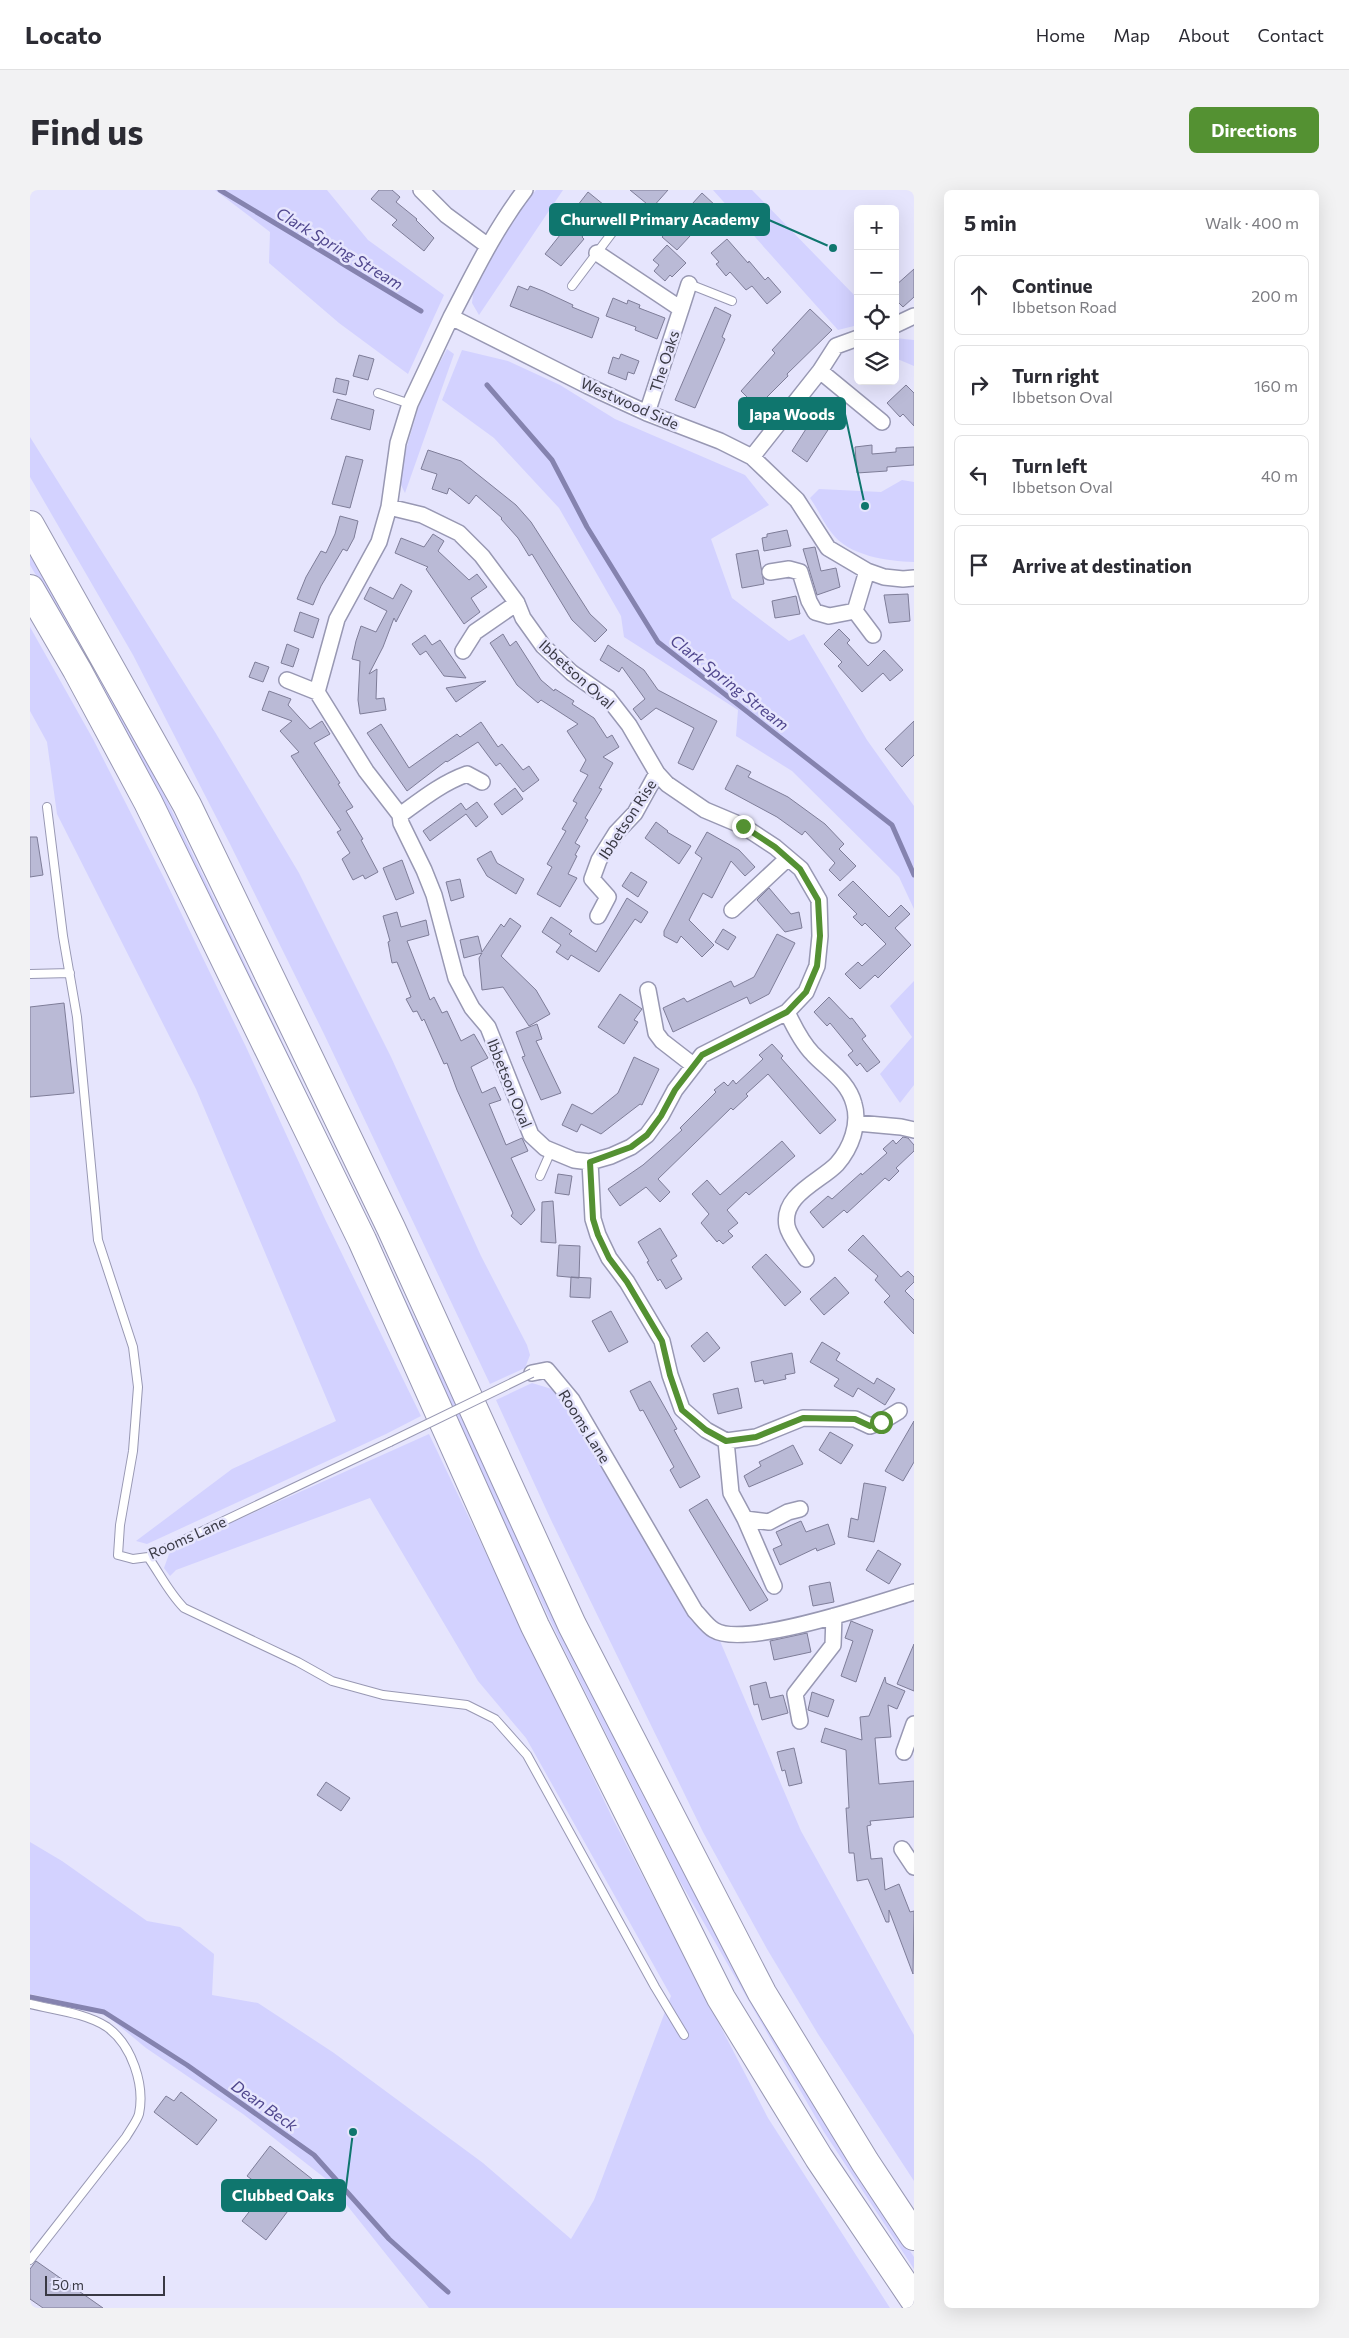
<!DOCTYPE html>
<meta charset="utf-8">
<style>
body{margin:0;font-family:Commissioner,sans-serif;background:#f2f2f3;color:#2b2b33}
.controls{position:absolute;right:15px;top:15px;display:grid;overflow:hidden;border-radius:8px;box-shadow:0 5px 20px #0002}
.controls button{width:45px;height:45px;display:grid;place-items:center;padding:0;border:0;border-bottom:1px solid #e1e1e2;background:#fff;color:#2b2b33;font:25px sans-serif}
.scale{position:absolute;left:15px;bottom:12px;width:120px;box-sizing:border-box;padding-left:5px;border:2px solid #393944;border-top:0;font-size:14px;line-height:18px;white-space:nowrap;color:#393944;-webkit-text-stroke:4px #e6e5fd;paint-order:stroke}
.stop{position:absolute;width:15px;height:15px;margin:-11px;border:4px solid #549132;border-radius:50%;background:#fff}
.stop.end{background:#549132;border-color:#fff;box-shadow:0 1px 5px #0008}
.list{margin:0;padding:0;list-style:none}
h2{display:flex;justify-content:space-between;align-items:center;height:65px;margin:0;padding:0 20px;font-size:21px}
h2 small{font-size:16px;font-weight:400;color:#7c7c81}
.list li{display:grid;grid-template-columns:32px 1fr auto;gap:15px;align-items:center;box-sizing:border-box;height:80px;margin:0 10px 10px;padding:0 10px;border:1px solid #e1e1e2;border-radius:8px}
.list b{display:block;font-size:19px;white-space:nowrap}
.list p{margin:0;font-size:16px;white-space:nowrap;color:#7c7c81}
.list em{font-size:16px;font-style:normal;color:#7c7c81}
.icon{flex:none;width:28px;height:28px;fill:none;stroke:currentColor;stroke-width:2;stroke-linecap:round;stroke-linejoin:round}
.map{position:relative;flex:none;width:884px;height:2118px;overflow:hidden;border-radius:8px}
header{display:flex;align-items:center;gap:30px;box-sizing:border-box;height:70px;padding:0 25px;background:#fff;border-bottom:1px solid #e1e1e2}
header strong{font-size:24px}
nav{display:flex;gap:28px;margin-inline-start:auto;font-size:18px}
.intro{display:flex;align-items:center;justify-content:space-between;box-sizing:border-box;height:120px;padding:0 30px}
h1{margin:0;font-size:35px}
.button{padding:12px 22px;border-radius:8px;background:#549132;color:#fff;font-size:18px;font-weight:700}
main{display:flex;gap:30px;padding:0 30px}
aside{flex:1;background:#fff;border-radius:8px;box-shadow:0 5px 20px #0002}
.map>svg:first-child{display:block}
.green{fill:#d3d2ff}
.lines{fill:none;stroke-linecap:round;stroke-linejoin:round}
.stream{stroke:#8583af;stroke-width:5}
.building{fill:#babad6;stroke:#7e7d98}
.service-casing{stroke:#9898b3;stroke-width:10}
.minor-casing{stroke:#9898b3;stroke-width:18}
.motorway-casing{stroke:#9898b3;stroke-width:30}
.service{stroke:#fff;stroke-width:8}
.minor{stroke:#fff;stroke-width:15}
.motorway{stroke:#fff;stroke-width:28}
.service-bridge-casing{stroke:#9898b3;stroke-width:10;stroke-linecap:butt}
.service-bridge{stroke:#fff;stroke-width:8}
.route{stroke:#549132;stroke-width:6}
.labels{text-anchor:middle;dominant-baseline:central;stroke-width:5;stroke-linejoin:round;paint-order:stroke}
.street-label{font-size:15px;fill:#393944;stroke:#e6e5fd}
.water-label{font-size:16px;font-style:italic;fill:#4f468d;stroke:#e6e5fd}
.leader{fill:none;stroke:#0f766e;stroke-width:2}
.callout-dot{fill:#0f766e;stroke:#e6e5fd;stroke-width:2}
.callout{fill:#0f766e;stroke:#0f766e;stroke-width:2}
.callout-label{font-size:16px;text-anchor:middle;font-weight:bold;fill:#fff}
</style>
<header>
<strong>Locato</strong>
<nav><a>Home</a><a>Map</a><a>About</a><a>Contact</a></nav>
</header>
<div class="intro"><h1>Find us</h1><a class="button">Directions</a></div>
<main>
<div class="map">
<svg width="884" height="2118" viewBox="0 0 884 2118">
<rect width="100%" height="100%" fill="#e6e5fd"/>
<path class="green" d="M185,0H297L338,50L414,105L378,184L309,133L239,73L240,42Z
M506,0H533L449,125L442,113L443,104L480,33Z
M683,0H722L826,107L828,106V135L808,140Z
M865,148L884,150V176L865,168Z
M417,159L424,164L375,303L369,291L373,270L391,208Z
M432,160L478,171L530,195L585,229L715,285L739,315L681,349L702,408L759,451L774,444L837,550L884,616V719L869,687L762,581L706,546L708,520L594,447L591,426L529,318L464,248L412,210Z
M0,247L185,542L269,683L361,867L451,1066L497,1155L500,1165L495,1178L460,1194L294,844L200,654L103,465L0,287Z
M872,290L884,292V372C857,371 818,366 801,342C793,332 788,319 780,308L789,299L851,302Z
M0,362L119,573L611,1602L679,1731L799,1938L884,2067V2079L794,1942L647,1686L531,1453L340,1047L53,466L0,375Z
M0,437L63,549L135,690L217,859L294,1027L391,1226L356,1244L117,1354L106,1351L202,1279L306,1231L166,899L27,624L17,552L0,521Z
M884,791V895L870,913L850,884L882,847L860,816Z
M502,1193L525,1200L669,1438L680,1447L690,1451L771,1641L884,1845V1991L788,1844L737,1759L673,1642L521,1330L466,1210Z
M399,1244L582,1627L738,1928L860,2118H399L296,1989L213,1924L116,1858L81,1829L60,1817L0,1804V1652L32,1671L117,1731L150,1737L184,1764L182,1805L228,1813L304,1863L453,1973L541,2049L564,2010L641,1806L496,1548L448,1491L340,1308L146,1380L140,1386L134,1378L139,1364L154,1354Z"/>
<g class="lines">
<path class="stream" d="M190,0L391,121
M457,195L522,270L557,337L628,452L862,635L884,685
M0,1807L74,1822L157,1875L284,1965L359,2049L418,2102"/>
</g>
<path class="building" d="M349,0H362L370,7L366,12L387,29L386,30L404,48L394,61L362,35L367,30L341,9Z
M600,0H638L622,18Z
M558,2L574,15L557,36L559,38L552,47L554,49L531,76L515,64L530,45L527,42Z
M672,3L687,17L647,60L632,47Z
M697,49L718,73L719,71L735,90L738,87L751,102L737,114L722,96L716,100L700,82L696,86L686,74L689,72L681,63Z
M637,55L656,73L642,87L640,85L635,91L624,81L629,75L623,70Z
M884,79V107L873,117L865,109V96Z
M488,96L498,100L500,96L513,101L543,115L542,117L569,128L562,148L480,116Z
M583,108L597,114L598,110L610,115L609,118L635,128L627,149L605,140L606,137L576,126Z
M685,117L701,125L692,147L695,149L665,218L645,210Z
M780,119L802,140L757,184L758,186L733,211L729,207L723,213L711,201L745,163L742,160Z
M591,164L609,171L604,184L598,182L596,190L578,183L583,167L589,169Z
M329,165L344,169L338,190L323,186Z
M306,188L319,191L316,205L303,202Z
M876,195L884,203V236L873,224L870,227L857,213Z
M307,209L344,220L340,240L301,229Z
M795,209L811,220L777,272L762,261Z
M842,255V264L866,262V258L884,257V275L857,277V281L827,283L825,257Z
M398,260L431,271L486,315L501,332L560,424L577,440L565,452L542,430L502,364L499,366L488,348L471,329L472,328L446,305L439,314L419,298L417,304L402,299L407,284L391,279Z
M316,266L333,270L320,318L302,314Z
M310,326L328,331L324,348L317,361L313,359L291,396L283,415L267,409L276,387L291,361L296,363L305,344Z
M757,340L761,356L734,361L732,348L737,347V344Z
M403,344L414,351L408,361L439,390L447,384L457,397L441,408L450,422L434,434L396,379L398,377L365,363L371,348L394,357Z
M785,357L791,381L806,378L810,397L787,405L773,359Z
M728,360L734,394L712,398L706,364Z
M371,394L382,401L366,432L364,428L353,457L339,484L347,479L346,509L354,508L356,520L330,524L328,510L330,471L322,469L326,451L331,436L346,442L357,421L334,409L340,397L363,409Z
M878,404L880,431L859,433L854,405Z
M766,406L770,424L745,428L742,411Z
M270,422L289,429L283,448L264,441Z
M809,439L820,450L817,453L838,476L854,460L873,480L860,491L853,483L832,502L808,476L812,472L794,454Z
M473,444L480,456L486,451L511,490L524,501L525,499L544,511L542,514L564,528L577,548L582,545L589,557L573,567L583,573L569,598L572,599L555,628L558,630L545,653L550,656L545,665L547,666L538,684L547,688L530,717L507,704L522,677L517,674L536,641L532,639L547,613L543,611L558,585L550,581L556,570L537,541L548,534L511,510L508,513L487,495L460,453Z
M395,445L402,455L410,450L436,488L414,486L396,461L390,465L382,454Z
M257,454L269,459L263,477L251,473Z
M578,455L614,480L628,500L687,531L663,580L648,573L664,538L626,518L611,530L603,519L615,509L592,477L589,482L570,470Z
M225,472L239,477L233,492L219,487Z
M456,491L426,512L416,498Z
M239,501L261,509L258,515L280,539L292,531L300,544L284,553L310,593L308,594L323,617L316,621L333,649L331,650L348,682L335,689L333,685L323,690L312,669L320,663L307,642L311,640L261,566L269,562L250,541L262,531L232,520Z
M884,531V565L872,577L855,559Z
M451,532L468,557L472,554L493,580L499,576L509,590L493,602L470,573L466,576L448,552L417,572L416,571L377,601L337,543L351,534L379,578L427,544L430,547Z
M707,575L721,582L718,587L758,607L795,634L814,654L809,659L826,676L810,691L799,680L805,673L775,641L772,645L747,627L695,599Z
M485,598L493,609L472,625L464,614Z
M447,612L458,627L446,637L436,624L400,651L393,641L431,613L436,620Z
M626,632L638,641L637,642L661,656L649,674L615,648Z
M677,642L709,660L725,677L715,686L701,671L682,708L673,703L659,730L684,755L672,767L651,746L647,753L634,746V741L672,668L665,663Z
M0,647H7L13,685L0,687Z
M461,661L467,673L494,689L486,704L457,686L447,669Z
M372,670L384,703L366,710L353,678Z
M601,682L617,692L608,707L592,696Z
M430,689L434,707L421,711L416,692Z
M823,691L859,727L871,715L880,724L865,738L881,755L848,788L845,785L830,799L815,784L828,772L832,776L856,754L835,733L832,736L823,727L827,724L808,705Z
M739,698L761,724L769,722L772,738L755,742L727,710Z
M597,708L618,722L611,733L605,729L569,782L541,765L538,770L526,762L531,755L512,742L521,727L542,741L539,744L566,762Z
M367,722L371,737L396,730L399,745L377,751L400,810L404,807L412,823L417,821L431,851L444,844L458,868L441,877L452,903L465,897L471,910L459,914L476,955L492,948L498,961L481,968L505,1020L491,1035L481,1026L483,1023L427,900L417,873L414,874L394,829L392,831L387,821L383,822L376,809L381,807L367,772L362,773L358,752L360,751L353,726Z
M480,728L491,736L471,766L506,800L520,824L499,836L473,797L452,800L449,768L452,763L434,768L430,750L448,746L452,762L471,734L474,737Z
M693,739L706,747L698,760L685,752Z
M747,744L765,753L739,804L720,814L717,807L643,842L633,818L654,808L657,812L701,791L704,797L724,787Z
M590,804L612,819L604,830L608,832L594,854L568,837Z
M799,807L820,829L822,828L836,846L832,849L850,872L837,882L830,873L827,876L818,865L823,861L800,833L797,836L784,822Z
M34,813L44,903L0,907V817Z
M507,834L512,849L506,851L531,903L511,910L492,867L495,866L486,842Z
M742,854L753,866L751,868L806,930L790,944L738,884L716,904L718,906L703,920L701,918L628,989L640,1002L630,1012L616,997L590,1016L578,999L613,975L629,961L652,940L650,938L686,902L684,900L694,892L698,896L703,890L706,894L733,869L729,865Z
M604,867L629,879L612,915L610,914L571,944L551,934L547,942L532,935L542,914L562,924L588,903Z
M873,947L878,948L884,955V961L866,978L869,981L859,991L855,988L817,1023L814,1020L793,1038L780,1022L798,1006L802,1009L831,983L832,985L857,963L853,959L863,950L866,954Z
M752,951L765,966L719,1005L716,1002L697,1020L708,1033L698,1041L703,1046L693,1054L689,1050L687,1052L671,1033L679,1024L662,1004L677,990L690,1005Z
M528,984L542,986L539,1005L525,1003Z
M523,1011L526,1053L511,1052L512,1012Z
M630,1038L647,1066L641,1070L652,1089L636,1099L630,1089L628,1091L617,1072L619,1071L608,1052Z
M833,1045L871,1087L878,1081L884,1087V1092L875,1101L884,1110V1144L854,1112L860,1106L845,1090L848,1086L818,1060Z
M529,1055L550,1056L549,1088L527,1086Z
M736,1064L771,1102L755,1116L722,1077Z
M541,1087L561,1088L560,1108L540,1107Z
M805,1087L819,1103L794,1125L780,1109Z
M581,1121L598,1152L579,1162L562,1131Z
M677,1142L690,1158L674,1172L661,1156Z
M792,1152L810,1163L806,1170L844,1194L847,1188L865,1199L855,1215L828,1198L823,1207L804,1196L809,1189L780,1172Z
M762,1163L765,1183L755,1185L756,1189L734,1194L733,1190L725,1192L721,1172Z
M620,1191L647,1239L644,1240L670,1287L650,1298L640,1280L644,1277L613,1220L610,1221L600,1201Z
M708,1198L712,1218L688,1224L683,1204Z
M884,1231V1272L873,1291L855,1281Z
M800,1242L823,1255L811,1274L789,1260Z
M763,1255L773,1274L719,1297L714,1286L731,1276L729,1272Z
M834,1293L856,1297L844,1352L818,1347L821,1328L828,1330Z
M677,1309L738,1410L720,1421L659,1320Z
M771,1331L776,1342L798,1334L805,1354L787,1361L786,1358L750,1375L743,1359L752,1355L746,1342Z
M848,1360L871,1374L859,1394L836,1380Z
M800,1392L804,1412L783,1416L779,1396Z
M821,1431L843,1440L826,1492L811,1486L823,1451L815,1448Z
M777,1443L781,1462L744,1470L740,1451Z
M884,1454V1501L867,1494Z
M855,1487L856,1493L875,1501L867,1519L858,1515L861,1547L845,1548L849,1594L884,1591V1627L840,1631L841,1635L837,1636L841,1669L852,1668L855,1700L869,1694L880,1722L884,1721L883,1784L859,1720V1732H856L838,1689L827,1691L824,1663H819L816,1618H819L816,1560L791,1552L795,1538L832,1550L830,1527L839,1526Z
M736,1492L740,1508L753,1505L758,1523L732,1530L728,1514L724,1515L720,1496Z
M782,1502L804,1510L798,1527L778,1520Z
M764,1558L772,1593L759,1596L755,1580L752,1581L747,1562Z
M296,1592L320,1608L311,1621L287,1605Z
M151,1902L187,1930L167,1955L124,1922L136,1906L144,1911Z
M240,1956L282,1989L236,2050L212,2031L236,2000L217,1986Z
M6,2071L73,2118H13L0,2109V2079Z"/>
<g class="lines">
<defs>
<path id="service" d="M659,94L702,111
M542,96L594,27
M348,203L380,214
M17,617L33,746L47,827L68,1050L103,1157L108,1197L103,1261L90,1335L88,1365L103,1369L118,1367L360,1252
M0,784L40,783
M510,986L521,961
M118,1367C130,1384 139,1403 154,1418L268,1472L302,1491L353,1505L437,1515L465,1529L497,1565L625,1797L654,1845
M0,1814C24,1820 56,1823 77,1837C102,1855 115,1895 109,1924C107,1931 100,1940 96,1947L0,2070"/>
<path id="minor" d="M391,0L416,25L458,56
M495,0C465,39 444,83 421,127L558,196L617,223L690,251L722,267L767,310L798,358L837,381L854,387L873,389L884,388
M567,63L651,119L617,223
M651,119L659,94
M865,135L884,126
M790,181L852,232
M722,267L790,181L806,156L828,148
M359,317L392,325L429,343L452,366L487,413L493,428L513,456L542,483L578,508L599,535L627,583L637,594L675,620L713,636L745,657L771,679L789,710L790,746L787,776L776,802L757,822L672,865L645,900L631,926L617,945L601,957L581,966L560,972L544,970L515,958L501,945L458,837L442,818L426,788L404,705L394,680L371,633L370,625L336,581L287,502L307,429L349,352L359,317L368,253L380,214L421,127
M740,382L759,379L770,382L779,411L785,422L799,426L825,421L837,381
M825,421L843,445
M433,461L445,442L487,413
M257,490L287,502
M370,625C392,609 412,593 437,584L452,592
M702,720L758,668
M568,726L578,707L562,689L569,670L586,643L605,623L627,583
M618,800L626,843L632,851L663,875
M757,822C764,837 772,853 783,864C798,880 818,891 824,914C830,934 821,958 807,974C791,991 751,1005 757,1036C759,1046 770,1059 776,1069
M827,933L871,937L884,940
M560,972L563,1029L568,1045L579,1068L597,1092L632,1151L640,1185L652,1219L676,1240L696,1251L726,1247L773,1228L825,1229L840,1236L851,1232L869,1221
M502,1183L517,1180L542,1210L665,1421C671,1427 677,1436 684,1440C714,1459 848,1413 884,1402
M696,1251L701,1303L715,1329L744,1396
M715,1329L739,1332L758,1322L770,1319
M770,1531L765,1504L803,1455L804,1426
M874,1562L884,1534
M872,1659L884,1677"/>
<path id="motorway" d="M0,335L157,615L361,1038L542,1435L732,1803L835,1972L884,2046
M0,399L47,480L118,612L332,1050L505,1436L691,1808L789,1968L884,2109"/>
</defs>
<use href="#service" class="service-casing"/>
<use href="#minor" class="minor-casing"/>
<use href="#motorway" class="motorway-casing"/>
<use href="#service" class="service"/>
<use href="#minor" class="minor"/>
<use href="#motorway" class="motorway"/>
<defs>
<path id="service-bridge" d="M360,1252L502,1183"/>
</defs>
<use href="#service-bridge" class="service-bridge-casing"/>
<use href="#service-bridge" class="service-bridge"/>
</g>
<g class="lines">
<path class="route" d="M713,636L745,657L770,679L788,710L790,746L787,776L776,802L757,822L672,865L645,900L631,926L617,945L601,957L560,972L563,1029L568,1045L579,1068L597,1092L632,1151L640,1185L652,1220L676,1240L696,1251L726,1247L773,1228L825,1229L840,1236L851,1232"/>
</g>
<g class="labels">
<g class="street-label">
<text transform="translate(634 171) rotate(-72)">The Oaks</text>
<text transform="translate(600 213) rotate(24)">Westwood Side</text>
<text transform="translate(547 484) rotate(42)">Ibbetson Oval</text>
<text transform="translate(597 629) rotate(-57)">Ibbetson Rise</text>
<text transform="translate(480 893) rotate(68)">Ibbetson Oval</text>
<text transform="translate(555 1236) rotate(58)">Rooms Lane</text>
<text transform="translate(157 1347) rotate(-24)">Rooms Lane</text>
</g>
<g class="water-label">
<text transform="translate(310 58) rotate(31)">Clark Spring Stream</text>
<text transform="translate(700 492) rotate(38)">Clark Spring Stream</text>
<text transform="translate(235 1915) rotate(35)">Dean Beck</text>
</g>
</g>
<path class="leader" d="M803 58L739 30M835 316L815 224M323 1942L315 2005"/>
<g class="callout-dot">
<circle cx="803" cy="58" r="5"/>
<circle cx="835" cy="316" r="5"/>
<circle cx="323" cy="1942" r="5"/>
</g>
<g class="callout">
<rect x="520" y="14" width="219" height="31" rx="5"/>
<rect x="709" y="208" width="106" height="31" rx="5"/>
<rect x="192" y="1990" width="123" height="31" rx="5"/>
</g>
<g class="callout-label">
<text x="630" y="35">Churwell Primary Academy</text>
<text x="762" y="230">Japa Woods</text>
<text x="253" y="2011">Clubbed Oaks</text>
</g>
</svg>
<div class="controls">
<button>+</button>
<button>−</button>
<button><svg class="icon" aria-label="locate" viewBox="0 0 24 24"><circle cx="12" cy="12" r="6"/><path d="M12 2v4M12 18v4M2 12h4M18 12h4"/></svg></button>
<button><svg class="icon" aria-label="layers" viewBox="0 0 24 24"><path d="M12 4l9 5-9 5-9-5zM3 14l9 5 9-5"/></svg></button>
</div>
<div class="scale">50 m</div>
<div class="stop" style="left:851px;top:1232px"></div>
<div class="stop end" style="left:713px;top:636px"></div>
</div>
<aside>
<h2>5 min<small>Walk · 400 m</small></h2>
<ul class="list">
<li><svg class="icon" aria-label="ahead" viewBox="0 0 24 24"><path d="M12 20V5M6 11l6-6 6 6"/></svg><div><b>Continue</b><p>Ibbetson Road</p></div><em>200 m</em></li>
<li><svg class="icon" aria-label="right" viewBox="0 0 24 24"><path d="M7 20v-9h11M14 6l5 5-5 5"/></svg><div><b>Turn right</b><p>Ibbetson Oval</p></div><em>160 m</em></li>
<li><svg class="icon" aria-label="left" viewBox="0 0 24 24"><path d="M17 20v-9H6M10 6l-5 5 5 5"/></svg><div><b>Turn left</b><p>Ibbetson Oval</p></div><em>40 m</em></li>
<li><svg class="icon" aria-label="arrive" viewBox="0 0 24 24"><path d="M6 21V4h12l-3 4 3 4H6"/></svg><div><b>Arrive at destination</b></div></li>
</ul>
</aside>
</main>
